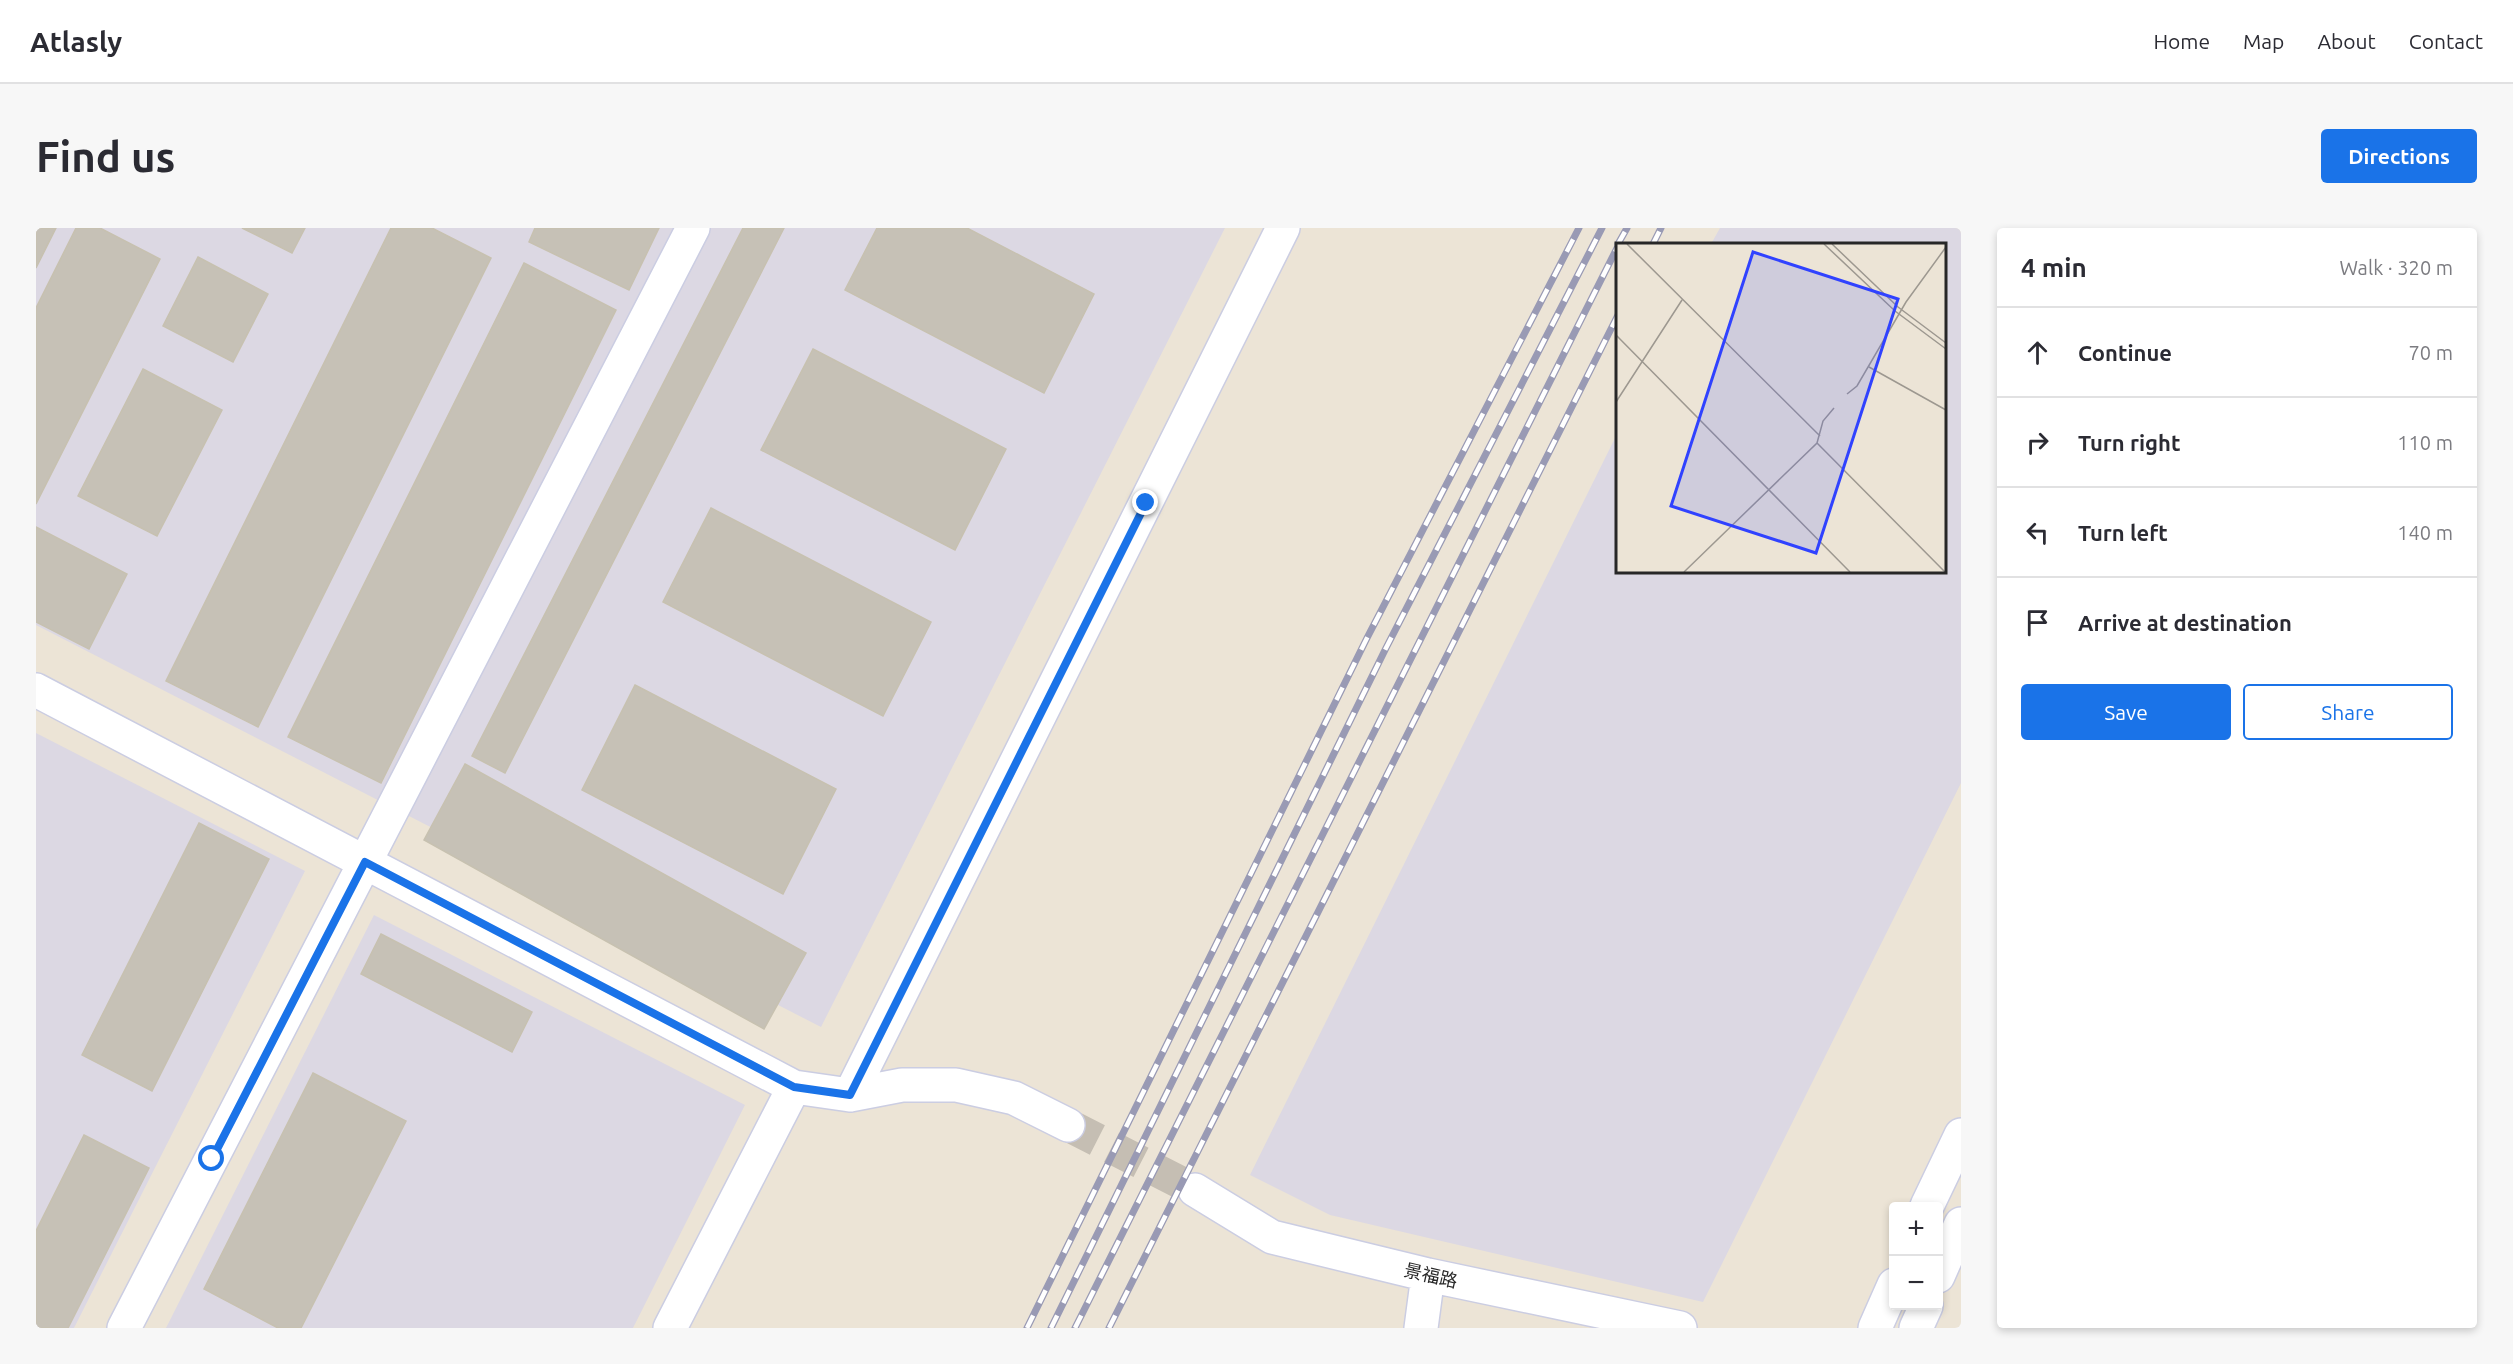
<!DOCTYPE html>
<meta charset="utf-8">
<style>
body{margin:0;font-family:Ubuntu,"Noto Sans SC",sans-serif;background:#f7f7f7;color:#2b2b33}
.controls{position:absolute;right:18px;bottom:18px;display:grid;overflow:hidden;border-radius:6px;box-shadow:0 3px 9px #0003}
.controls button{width:54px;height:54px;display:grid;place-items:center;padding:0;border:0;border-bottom:2px solid #e1e1e2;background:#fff;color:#2b2b33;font:30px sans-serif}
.stop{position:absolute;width:18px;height:18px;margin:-14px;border:4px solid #1a73e8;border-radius:50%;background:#fff}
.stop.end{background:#1a73e8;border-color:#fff;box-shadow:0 2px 6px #0008}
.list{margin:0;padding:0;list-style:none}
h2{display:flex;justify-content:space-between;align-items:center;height:78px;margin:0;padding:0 24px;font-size:26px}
h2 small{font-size:20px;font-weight:400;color:#7c7c81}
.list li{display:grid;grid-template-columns:39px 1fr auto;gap:18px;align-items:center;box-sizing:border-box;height:90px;padding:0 24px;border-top:2px solid #e1e1e2}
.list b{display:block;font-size:22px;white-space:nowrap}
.list em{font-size:20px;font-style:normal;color:#7c7c81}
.actions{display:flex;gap:12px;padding:18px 24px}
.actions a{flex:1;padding:14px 0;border:2px solid #1a73e8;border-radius:6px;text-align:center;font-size:21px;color:#1a73e8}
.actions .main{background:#1a73e8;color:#fff}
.icon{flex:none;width:33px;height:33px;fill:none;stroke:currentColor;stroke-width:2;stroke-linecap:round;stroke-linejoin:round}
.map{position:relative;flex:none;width:1925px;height:1100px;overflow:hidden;border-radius:6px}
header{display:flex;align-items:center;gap:36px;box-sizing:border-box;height:84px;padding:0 30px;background:#fff;border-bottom:2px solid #e1e1e2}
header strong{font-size:28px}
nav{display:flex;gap:33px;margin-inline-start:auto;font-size:21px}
.intro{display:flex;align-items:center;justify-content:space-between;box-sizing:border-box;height:144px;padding:0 36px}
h1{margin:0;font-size:42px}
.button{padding:15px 27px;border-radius:6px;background:#1a73e8;color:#fff;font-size:21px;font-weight:700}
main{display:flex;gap:36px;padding:0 36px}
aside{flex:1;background:#fff;border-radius:6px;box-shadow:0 3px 9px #0003}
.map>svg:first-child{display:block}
.industrial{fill:#dcd8e3}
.building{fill:#c6c1b6;stroke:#c7c1b0;stroke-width:1.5}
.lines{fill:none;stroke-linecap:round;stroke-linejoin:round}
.minor-tunnel{stroke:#c5beb3;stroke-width:33;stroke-dasharray:33 16;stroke-linecap:butt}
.minor-casing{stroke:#cbcde2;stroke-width:36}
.minor{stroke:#fff;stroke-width:33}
.rail-casing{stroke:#999ab4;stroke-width:7}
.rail{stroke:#fff;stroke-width:4.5;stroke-dasharray:14;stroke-linecap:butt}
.route{stroke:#1a73e8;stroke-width:8}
.labels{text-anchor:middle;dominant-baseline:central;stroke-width:4.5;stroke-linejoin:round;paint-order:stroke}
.street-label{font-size:18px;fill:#272727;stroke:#fff}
.inset-road{fill:none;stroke:#9d9890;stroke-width:1.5}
.view{fill:#3042ff;fill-opacity:0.15;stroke:#3042ff;stroke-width:3}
.inset-edge{fill:none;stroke:#272727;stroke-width:3}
</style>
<header>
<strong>Atlasly</strong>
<nav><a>Home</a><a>Map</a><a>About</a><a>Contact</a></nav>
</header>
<div class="intro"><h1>Find us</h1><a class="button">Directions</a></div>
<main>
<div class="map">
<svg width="1925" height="1100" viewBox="0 0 1925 1100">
<rect width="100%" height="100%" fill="#ece4d6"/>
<path class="industrial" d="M0,0H1189L785,799L0,397Z
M1684,0H1925V555L1667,1074L1294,987L1214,947L1581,206L1582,344H1908V16H1675Z
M0,505L269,643L38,1100H0Z
M338,687L709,877L597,1100H130Z"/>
<path class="building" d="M0,0H20L0,40Z
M40,0H64L124,31L0,276V80Z
M206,0H269L256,25Z
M355,0H396L455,30L222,499L130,453Z
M499,0H623L593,62L493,14Z
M707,0H748L469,545L436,528Z
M841,0H931L1058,66L1008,165L809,62Z
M162,29L232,66L197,134L127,98Z
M488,35L580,82L345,555L252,509Z
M777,121L970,221L919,322L725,222Z
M107,141L186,182L121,308L42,268Z
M675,280L895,394L847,488L627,374Z
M0,299L91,346L53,421L0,394Z
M599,457L800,561L747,666L546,562Z
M429,536L770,725L728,801L388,612Z
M163,595L233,631L116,863L46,827Z
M345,706L496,784L476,824L325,746Z
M277,845L370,893L265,1100H242L168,1061Z
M48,907L113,940L32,1100H0V1003Z"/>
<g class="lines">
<path class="minor-tunnel" d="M1032,897L1159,962"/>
<defs>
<path id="minor" d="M0,462L758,859L814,867L866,857H920L978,870L1032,897
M814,867L1247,0
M1159,962L1236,1009L1392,1047L1644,1100
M1891,978L1925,907
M1902,1048L1925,996
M88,1100L657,0
M634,1100L758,859
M1385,1100L1392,1047
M1839,1100L1858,1057
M1880,1100L1890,1078"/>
</defs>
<use href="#minor" class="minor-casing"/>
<use href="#minor" class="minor"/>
<defs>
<path id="rail" d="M1582,16L1591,0
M1617,16L1625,0
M991,1100L1331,410L1543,0
M1015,1100L1350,420L1566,0
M1039,1100L1582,18
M1073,1100L1582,87"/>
</defs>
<use href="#rail" class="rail-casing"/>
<use href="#rail" class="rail"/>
</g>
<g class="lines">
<path class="route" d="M176,931L329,634L758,859L814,867L1110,275"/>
</g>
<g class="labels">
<g class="street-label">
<text transform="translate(1395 1047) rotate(13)">景福路</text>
</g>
</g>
<g transform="translate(1580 15)">
<rect width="330" height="330" fill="#ece4d6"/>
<path class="inset-road" d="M11,1L204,193M208,1L279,68L330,106M216,1L282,64L330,100M0,92L234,329M253,124L330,167M231,151L241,143L290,59L330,4M0,159L66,57M201,200L329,329M68,329L201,200L207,178L218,165"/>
<path class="view" d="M137,9L282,56L200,310L55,263Z"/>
<rect width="330" height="330" class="inset-edge"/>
</g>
</svg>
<div class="controls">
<button>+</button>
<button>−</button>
</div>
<div class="stop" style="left:176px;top:931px"></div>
<div class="stop end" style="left:1110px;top:275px"></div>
</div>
<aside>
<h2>4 min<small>Walk · 320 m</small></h2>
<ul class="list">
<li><svg class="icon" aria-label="ahead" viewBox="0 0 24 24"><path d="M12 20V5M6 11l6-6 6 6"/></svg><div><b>Continue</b></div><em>70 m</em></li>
<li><svg class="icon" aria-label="right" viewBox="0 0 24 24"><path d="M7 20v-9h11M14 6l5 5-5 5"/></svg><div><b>Turn right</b></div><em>110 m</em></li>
<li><svg class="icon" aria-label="left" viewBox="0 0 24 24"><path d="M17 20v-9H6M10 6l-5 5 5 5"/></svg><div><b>Turn left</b></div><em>140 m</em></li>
<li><svg class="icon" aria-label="arrive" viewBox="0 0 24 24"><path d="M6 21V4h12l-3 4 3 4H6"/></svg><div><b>Arrive at destination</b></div></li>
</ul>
<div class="actions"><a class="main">Save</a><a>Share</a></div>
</aside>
</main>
